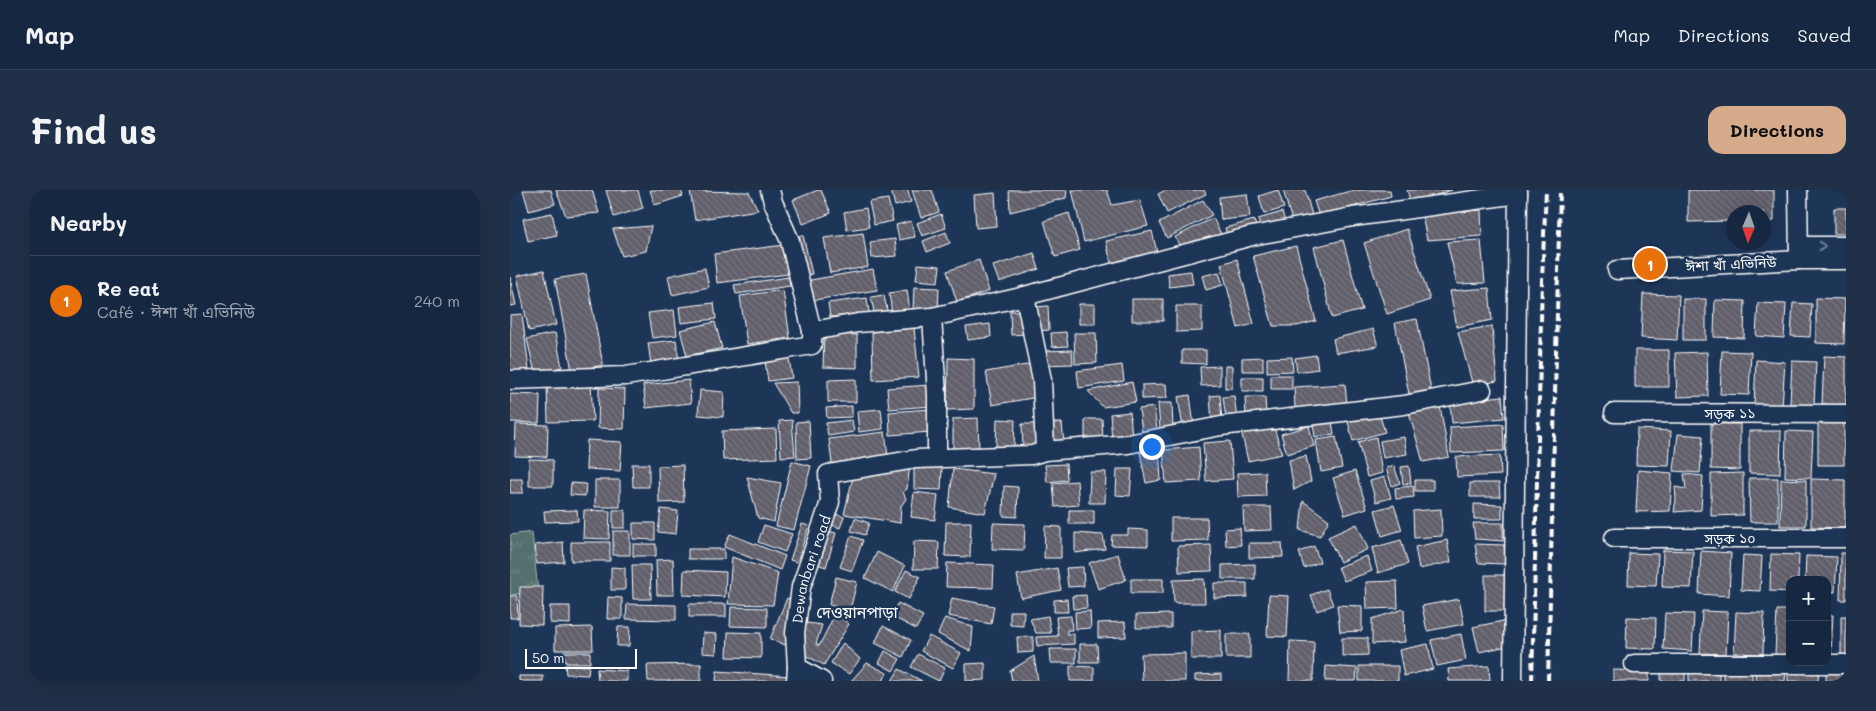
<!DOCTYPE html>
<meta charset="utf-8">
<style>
body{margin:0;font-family:Mali,"Noto Sans Bengali",sans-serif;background:#1f3048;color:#f1f3f6}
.controls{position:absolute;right:15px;bottom:15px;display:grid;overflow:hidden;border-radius:10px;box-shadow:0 5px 20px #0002}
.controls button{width:45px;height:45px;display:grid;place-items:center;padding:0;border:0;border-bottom:1px solid #35445a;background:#162841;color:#f1f3f6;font:25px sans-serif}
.compass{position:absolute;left:1216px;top:15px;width:45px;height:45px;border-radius:50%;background:#162841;box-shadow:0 5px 20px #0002;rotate:182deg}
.scale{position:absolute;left:15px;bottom:12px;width:112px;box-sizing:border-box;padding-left:5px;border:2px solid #fff;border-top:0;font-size:14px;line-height:18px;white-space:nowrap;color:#fff;-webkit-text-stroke:4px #1d3557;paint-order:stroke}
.you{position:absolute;left:641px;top:256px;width:18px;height:18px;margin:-12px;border:4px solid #fff;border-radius:50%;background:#1a73e8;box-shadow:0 0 0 8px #1a73e833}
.badge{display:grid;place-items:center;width:32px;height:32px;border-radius:50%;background:#d6ab8b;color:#fff;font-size:16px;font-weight:700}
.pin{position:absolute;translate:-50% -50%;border:2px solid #fff;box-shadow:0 1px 5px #0006}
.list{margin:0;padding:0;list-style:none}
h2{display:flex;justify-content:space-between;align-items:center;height:65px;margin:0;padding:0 20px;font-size:21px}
h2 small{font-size:16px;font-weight:400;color:#9ea6b1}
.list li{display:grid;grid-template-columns:32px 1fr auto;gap:15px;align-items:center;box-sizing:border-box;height:90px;padding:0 20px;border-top:1px solid #35445a}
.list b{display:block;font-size:19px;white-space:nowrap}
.list p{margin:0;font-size:16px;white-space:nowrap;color:#9ea6b1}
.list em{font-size:16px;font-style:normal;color:#9ea6b1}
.map{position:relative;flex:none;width:1336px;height:491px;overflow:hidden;border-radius:15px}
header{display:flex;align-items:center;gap:30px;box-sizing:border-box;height:70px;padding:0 25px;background:#162841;border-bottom:1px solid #35445a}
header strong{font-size:24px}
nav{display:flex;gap:28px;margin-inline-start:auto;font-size:18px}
.intro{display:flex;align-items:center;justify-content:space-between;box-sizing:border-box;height:120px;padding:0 30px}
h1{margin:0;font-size:35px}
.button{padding:12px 22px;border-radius:15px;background:#d6ab8b;color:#111;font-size:18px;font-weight:700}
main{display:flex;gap:30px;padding:0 30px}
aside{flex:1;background:#162841;border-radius:15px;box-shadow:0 5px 20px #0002}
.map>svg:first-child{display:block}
.grass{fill:url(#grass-tufts);stroke:#a9b8b6}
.building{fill:url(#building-back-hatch);stroke:#fff}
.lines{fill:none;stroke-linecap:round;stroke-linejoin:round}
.minor-casing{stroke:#fff;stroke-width:21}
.minor{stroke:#1d3557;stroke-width:18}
.rail{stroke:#fff;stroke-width:4;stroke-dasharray:8 4;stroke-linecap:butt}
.oneway{stroke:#6c7c92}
.labels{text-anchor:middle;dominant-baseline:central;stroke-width:5;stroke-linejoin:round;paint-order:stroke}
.street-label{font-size:14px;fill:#fff;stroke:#1d3557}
.quarter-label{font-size:16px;fill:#fff;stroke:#1d3557}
</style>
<header>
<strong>Map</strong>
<nav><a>Map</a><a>Directions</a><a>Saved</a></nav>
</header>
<div class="intro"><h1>Find us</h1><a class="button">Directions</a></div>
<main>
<aside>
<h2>Nearby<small></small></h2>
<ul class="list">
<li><span class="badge" style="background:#e8710a">1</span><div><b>Re eat</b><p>Café · ঈশা খাঁ এভিনিউ</p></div><em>240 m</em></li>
</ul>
</aside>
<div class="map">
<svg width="1336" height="491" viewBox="0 0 1336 491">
<defs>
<pattern id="grass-tufts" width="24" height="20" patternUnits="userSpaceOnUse" patternTransform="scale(1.25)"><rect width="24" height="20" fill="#53706e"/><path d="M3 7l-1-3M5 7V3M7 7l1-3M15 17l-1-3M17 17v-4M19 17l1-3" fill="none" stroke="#6d8584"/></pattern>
<pattern id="building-back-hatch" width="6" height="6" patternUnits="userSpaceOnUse" patternTransform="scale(1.25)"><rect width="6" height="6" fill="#605e6a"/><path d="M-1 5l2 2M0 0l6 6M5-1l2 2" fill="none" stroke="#787680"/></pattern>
</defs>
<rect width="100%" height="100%" fill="#1d3557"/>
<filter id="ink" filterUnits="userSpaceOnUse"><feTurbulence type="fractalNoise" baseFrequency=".02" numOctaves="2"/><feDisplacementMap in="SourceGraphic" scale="10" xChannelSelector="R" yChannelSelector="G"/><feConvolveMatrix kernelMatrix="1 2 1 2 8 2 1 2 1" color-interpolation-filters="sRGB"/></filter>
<g filter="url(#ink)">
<path class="grass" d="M22,342L28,402L0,405V345Z"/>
<path class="building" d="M13,0H41L45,14L19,21Z
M46,0H82L89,23L56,26Z
M96,0H128L133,18L104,27Z
M140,0H171L173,6L145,15Z
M308,0H311L321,23L293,34L283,10Z
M381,0H398L401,12L385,16Z
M402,0H422L429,22L411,28Z
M499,0H557L556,8L500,22Z
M562,0H597L602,15L630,10L638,36L574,52Z
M656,0H694L696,4L657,23L648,4Z
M768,0L774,18L754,24L749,6Z
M773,0H795L802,25L782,31Z
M844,0H880L881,6L809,26L804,11Z
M897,0H942L901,13Z
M1178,0H1264V31H1254V22H1224V31L1178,32Z
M180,1L239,2L248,20L185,30Z
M485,3L487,36L466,38L464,5Z
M737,4L740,27L711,30L709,7Z
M378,9L383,31L364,35L359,12Z
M693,10L702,25L657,48L649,33Z
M356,18L359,37L337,40L334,22Z
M1324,18H1336V44H1324Z
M971,20L972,46L917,50L912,25Z
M772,22L775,32L751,39L748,29Z
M42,23L47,45L18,51L13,29Z
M559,23L570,60L545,67L534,31Z
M431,24L436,38L412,46L407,33Z
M703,28L711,44L673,62L665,47Z
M744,30L747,40L718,48L715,38Z
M401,31L405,47L389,50L386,35Z
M141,36L136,61L112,66L103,39Z
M897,39L920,110L877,124L854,53Z
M642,41L648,67L602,77L596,51Z
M436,42L440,53L417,62L413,51Z
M353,43L358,77L320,83L314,48Z
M293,45L302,84L291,86L282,48Z
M385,49L387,66L362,68L360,52Z
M833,50L852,120L822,128L804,57Z
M971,50L975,93L947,94L937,52Z
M274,55L278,84L207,93L204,64Z
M786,56L806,131L787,136H763L743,66Z
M524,63L529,79L489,92L483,76Z
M727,69L744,134L728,138L711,74Z
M469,70L479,101L447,112L437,81Z
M408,74L430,76L428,92L406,90Z
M195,78L199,97L162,105L158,86Z
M363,79L367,100L298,111L295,91Z
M34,80L46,135L19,141L7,86Z
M681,81L683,94L659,97L658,84Z
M709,82L713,95L696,100L692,86Z
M76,84L93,175L62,181L45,89Z
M0,87L6,115L0,116Z
M279,87L280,96L226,104L224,95Z
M404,97L429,98L428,122L403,121Z
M979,98L982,130L947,137L940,101Z
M273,100L280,148L237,154L230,106Z
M397,100L400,121L382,124L379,103Z
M1133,104L1169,105L1167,150L1131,148Z
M374,105L378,125L365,127L361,107Z
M357,108L359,123L320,127L318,113Z
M1306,108L1335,109L1334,154L1306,153Z
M622,109H653V131H622Z
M1173,109H1196V150H1173Z
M1205,110L1235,111L1234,148L1204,147Z
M204,113L206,129L171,133L169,117Z
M1248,113L1276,114L1274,148L1246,146Z
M1283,113L1302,114L1300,147L1281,146Z
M569,114H585V134H569Z
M538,116L539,140L526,141L525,117Z
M666,116H692V141L666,142Z
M164,120L167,145L142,148L138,123Z
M500,121H513L515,144L501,145Z
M12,124L19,180L0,184V125Z
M907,129L921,200L899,204L885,133Z
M205,132L212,158L177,166L170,140Z
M480,134L481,147L458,150L456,137Z
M982,136L987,191L963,196L948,142Z
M404,138L409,187L363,190L362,142Z
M863,139L868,156L826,163L823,149Z
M556,142L558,156L542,157L541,143Z
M45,143L52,177L25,183L17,149Z
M564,143H586L587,173L565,174Z
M314,144L347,145V178L313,177Z
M166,150L169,171L141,174L138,153Z
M562,160L563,174L532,175V161Z
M672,160H696V174L672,173Z
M1125,160H1159V197H1125Z
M1212,161L1241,162L1239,205L1210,204Z
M1197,162L1198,206L1167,207L1165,163Z
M806,165L808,179L787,182L785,168Z
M1314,166L1336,167V215L1312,214Z
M753,167V181H732V168Z
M782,167L783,181L757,182V168Z
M279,168L282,188L258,191L255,171Z
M438,168L464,169V219L437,220Z
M1246,170L1275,172L1272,217L1244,216Z
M1282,171L1306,172L1304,215L1280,214Z
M522,174L528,207L482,215L476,182Z
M612,175L614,191L569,198L567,181Z
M710,176V195L691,196L690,177Z
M715,176H722V198H715Z
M761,185H782V199H761Z
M732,187H753V201H732Z
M346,189V212H318V190Z
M179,190L181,213L136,218L133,195Z
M287,192L288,223H281L263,193Z
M622,192L626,212L593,217L578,201Z
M81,193L83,231L38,232L37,195Z
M656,194L657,208L632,209V195Z
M835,194L837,215L785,218L784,197Z
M420,195L422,216L379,219L377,198Z
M89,198L115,199L114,239L88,238Z
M190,200L214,202L213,227L188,225Z
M0,204L30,205L29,233L0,232Z
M680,205L684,236L673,238L668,207Z
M710,205L712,231L702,232L700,206Z
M724,206L727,228L716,229L713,207Z
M992,206L994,228L942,233L940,212Z
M735,207H755L756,225L736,226Z
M648,213H662L663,239H650Z
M342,216V227L317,228L316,218Z
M930,216L939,267L913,272L898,219Z
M644,217L647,240L632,242L629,219Z
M371,219L373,239L349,242L347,221Z
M420,219L421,242L380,245L379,222Z
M868,220L875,242L843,251L837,228Z
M620,222L622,248L602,249L600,224Z
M468,228L469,261H443V229Z
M487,229L505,230L504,258H486Z
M575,229H592L593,253H575Z
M282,230L285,266L271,267L269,231Z
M342,230L344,242L318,246L316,233Z
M299,231L301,268L287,269L286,232Z
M822,231L824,244L805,247L803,234Z
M537,233H552L554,255L538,256Z
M1308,233H1334V275H1308Z
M6,234L38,235L37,267L5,266Z
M512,234H529L530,258L513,259Z
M763,234L772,264L738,271L731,240Z
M993,234L994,261L941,263L940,237Z
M1201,234H1230V280L1201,279Z
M799,236L804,256L777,264L771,244Z
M266,239L267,268L213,270L212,241Z
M1127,239L1161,241L1159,276L1126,275Z
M1239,241H1271L1270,284L1239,283Z
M1276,241L1303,242L1301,288L1275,287Z
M375,242L378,267L322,274L319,249Z
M1168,244L1193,246L1190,283L1164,281Z
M826,247L832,278L811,282L806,250Z
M866,247L872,283L857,287L848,252Z
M894,247L897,264L873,268L870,251Z
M77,250L112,252L110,281L76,279Z
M720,251L723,289L696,291L693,253Z
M689,257L691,291L656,293L653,260Z
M649,258L651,290L636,293L630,262Z
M990,265L991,285L947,287L946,267Z
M796,266L801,291L784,300L779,270Z
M19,269L43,270V296H19Z
M282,271L301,276L284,340L266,336Z
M122,274H139V297H123Z
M556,274L557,290L537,292L535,275Z
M173,275L174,312L149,313L148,276Z
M400,275L397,299L393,302L396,309L391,316L390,333L334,324L345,279Z
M884,276L890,293L882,296L876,278Z
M899,276L901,293L893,294L891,277Z
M404,277H432L431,300L404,299Z
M443,279L484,284L475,323L439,317Z
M607,279H622L620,306L606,305Z
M1128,280L1162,283L1160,321L1126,322Z
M845,281L857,318L835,325L823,288Z
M580,282H596L595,313H579Z
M755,282L756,306L728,307L727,283Z
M1233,283V325L1201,326V284Z
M1174,284L1193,286L1191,320L1164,322L1166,309L1165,297L1176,299Z
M237,287L271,293L264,332L248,328Z
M875,287L881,308L866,312L860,291Z
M1239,288H1268V332H1240Z
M0,289H12L13,303H0Z
M1271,289L1296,290V336H1270Z
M1301,289L1335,290V338L1301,337Z
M85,290H110V317H85Z
M905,290H923V301H905Z
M567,291L569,315L545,317L543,293Z
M61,293L76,294L75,306L60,305Z
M960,293H989L990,307H960Z
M494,296L508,297L507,327L493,326Z
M903,296L904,307L886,309L885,298Z
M404,302L428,305L425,330L401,327Z
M793,311L819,330L810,346L790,340Z
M964,314L992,315V329H964Z
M884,315L892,340L872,346L865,320Z
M733,317H761L762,340L734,341Z
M151,319L168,321L166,344L148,342Z
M931,319L932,346L904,348L903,321Z
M67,320L68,331L35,332L34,321Z
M74,320L100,321L99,349L73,348Z
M103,320H115V338H103Z
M559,320H584V334H559Z
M320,322L334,327L330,338L317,333Z
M345,328L359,333L355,345L341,341Z
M661,328H697L698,350L661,351Z
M436,332H461L460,367L435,366Z
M123,333H145V350L123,349Z
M483,333L515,334L514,360L482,359Z
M963,333H993V351L965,349Z
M292,334L299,336L287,372L280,370Z
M847,334L858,359L830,372L818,347Z
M254,335L282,344L275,362L248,352Z
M535,336L551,337V368H534Z
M730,338L731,355L716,356L715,339Z
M618,339L638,340V356L601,355L602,345H618Z
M314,340L326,343L316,377L304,373Z
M103,341H120V365H103Z
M565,343L593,345L595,359L565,363Z
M220,344L275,366L270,380L214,357Z
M341,346L353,350L342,381L330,377Z
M891,350L898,374L868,383L862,358Z
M937,350L941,372L909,379L905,357Z
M404,351L429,352L428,379H403Z
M53,352L54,372L27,374L25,355Z
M61,352H100V371H61Z
M739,353H772L773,367L739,368Z
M123,354H146V366H123Z
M965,354L994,355L995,374L968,373Z
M701,355L702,381L669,382L668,356Z
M804,356L810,372L794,378L789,362Z
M178,359H214V369H178Z
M1153,360L1183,361L1181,398L1152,397Z
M1191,361L1221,363L1219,406L1189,404Z
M367,362L395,376L383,402L355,388Z
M1119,363L1148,364L1146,396L1118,395Z
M1331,363H1336V410H1330Z
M608,364L616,390L588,399L579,373Z
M1261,364L1289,365L1288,390H1280V402L1260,401Z
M1233,365L1252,366L1250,401L1231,400Z
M857,366L862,381L834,391L828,377Z
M1296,366L1327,367L1325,402H1317V390H1295Z
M222,367L268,383L263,415L218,414Z
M163,369L164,405H147L146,370Z
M437,373L484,375L483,398L436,397Z
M745,374V389H712V375Z
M122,375H140L141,409H123Z
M101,377L115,378V400H101Z
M573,377L574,396L558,397L556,378Z
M547,378L551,400L511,408L507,385Z
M174,380L216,382L215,407L173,405Z
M396,380L410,387L399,409L385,402Z
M975,385H995L996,421H975Z
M326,387L347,392L340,420L319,415Z
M621,389H653V403H621Z
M694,389L695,413H664L663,390Z
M887,391L888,418L857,419L856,392Z
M704,393H737V407L704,408Z
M10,397H33L32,435L9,434Z
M817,399L823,415L807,421L801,405Z
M576,405L577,418L563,419L562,406Z
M759,405L779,406L777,447L757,446Z
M0,406H7L8,428H0Z
M98,407L112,408V429H97Z
M277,408L295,414L278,456L260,449Z
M442,408L484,416L481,434L438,426Z
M557,409L558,422H544V410Z
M949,409L954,434L917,441L912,416Z
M388,413L413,426L406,439L381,426Z
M117,414L166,415V430L116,429Z
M179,414H216V427H179Z
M827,415L852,416V441L830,442Z
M40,416H60V434L40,433Z
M221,417L257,418V437L220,436Z
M894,419L895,452L862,454V429Z
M1267,420H1280V465H1265Z
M500,421H514L513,436L500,435Z
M580,421L581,438L566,439L565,422Z
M1192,421L1218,422L1216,464L1190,463Z
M326,422L339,434L314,475L285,460L290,432L312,435L306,454L309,456Z
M1226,422L1254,423L1253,464L1224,463Z
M1155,423L1184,424L1182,461L1153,459Z
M661,424V438H626V425Z
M1317,425H1323L1321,466H1317Z
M538,426L541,443H526L520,429Z
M561,426L562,440H557V444H564V454L527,456L526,447L548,446L546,427Z
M1331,426H1336V465H1331Z
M1117,427L1146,428L1145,459L1116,458Z
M435,428L463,437L461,461L428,444Z
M993,431L998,456L969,462L963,437Z
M615,432L616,447L588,448V433Z
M373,436L401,450L393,467L365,453Z
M82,437L83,460H45V438Z
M108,437H120L119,456H107Z
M711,440V469H681V441Z
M218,442L251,443V468L217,467Z
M193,443L207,444L206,464L192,463Z
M716,444H740V468H716Z
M951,444L956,470L927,476L921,450Z
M419,446L451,463L443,478L411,461Z
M507,447H523V462L508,463Z
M832,448H858V465L832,466Z
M780,451L804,452L803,491H779Z
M333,453L350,469L339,484L321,473Z
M570,454H587L588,472H570Z
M918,454L923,479L894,486L889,460Z
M540,459H566V473H541Z
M375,461L390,469L383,481L369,473Z
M54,462H80V473H56Z
M675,463V491H632L631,464Z
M408,464L435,478L429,491L401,477Z
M524,466L528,491H502L500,481Z
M357,473L377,483L373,491H341Z
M475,473V490L456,491V474Z
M191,474V491H138L137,475Z
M55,475L79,476L78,485L56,484Z
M1151,475L1175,476V491H1151Z
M560,476L584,477V491H560Z
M816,476L847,478L846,491H815Z
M849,476H888V491H849Z
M979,476L980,491H939L938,479Z
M1316,476L1336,477V491H1316Z
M1179,477H1209V491H1179Z
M1278,477L1309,478L1308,491H1278Z
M1246,478L1276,479L1275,491H1245Z
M87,479L117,481V491H88Z
M389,479L412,491H382Z
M1213,479H1242V491H1213Z
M1103,480L1139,481V491H1103Z
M207,481L280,486V491H206Z
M711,484V491H685V485Z
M9,486H33V491H9Z"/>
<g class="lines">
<defs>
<g id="minor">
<path d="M1288,0L1289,70"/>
<path d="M1289,56H1336"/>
<path d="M1107,80L1289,70H1336"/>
<path d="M515,106L532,190L535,261"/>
<path d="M422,127L427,206V268"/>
<path d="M302,141L348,133L422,127L507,108L742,46L843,27L1008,4"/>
<path d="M0,190L116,186L302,155V141L280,51L263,12L260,0"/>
<path d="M1104,223L1336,224"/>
<path d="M1104,348H1336"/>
<path d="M1124,474H1336"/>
<path d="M287,477L312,491"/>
<path id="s1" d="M286,491L287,477L285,443L291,397L320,312L318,284L406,269L522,265L535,261L618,254L711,236L894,215L972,200"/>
<path d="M1003,491L1008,0"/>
</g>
</defs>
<use href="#minor" class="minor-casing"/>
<use href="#minor" class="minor"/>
<path class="rail" d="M1022,491L1032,90L1036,0
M1038,491L1050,0"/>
</g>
<defs><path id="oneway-chevron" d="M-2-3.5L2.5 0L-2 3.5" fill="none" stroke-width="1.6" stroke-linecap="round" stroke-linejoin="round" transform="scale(1.25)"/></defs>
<use class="oneway" href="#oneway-chevron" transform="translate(1312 56)"/>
</g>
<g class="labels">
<g class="street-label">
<text transform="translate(1221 74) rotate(-3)">ঈশা খাঁ এভিনিউ</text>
<text x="1220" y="223">সড়ক ১১</text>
<text x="1220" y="348">সড়ক ১০</text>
<text stroke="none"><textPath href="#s1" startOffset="114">Dewanbari road</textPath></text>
</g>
<g class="quarter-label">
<text x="347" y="421">দেওয়ানপাড়া</text>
</g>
</g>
</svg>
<div class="controls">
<button>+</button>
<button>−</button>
</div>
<svg class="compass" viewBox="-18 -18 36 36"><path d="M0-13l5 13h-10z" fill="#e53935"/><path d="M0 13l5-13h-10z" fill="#9ea6b1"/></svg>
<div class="scale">50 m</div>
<div class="you"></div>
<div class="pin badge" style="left:1140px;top:74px;background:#e8710a">1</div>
</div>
</main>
